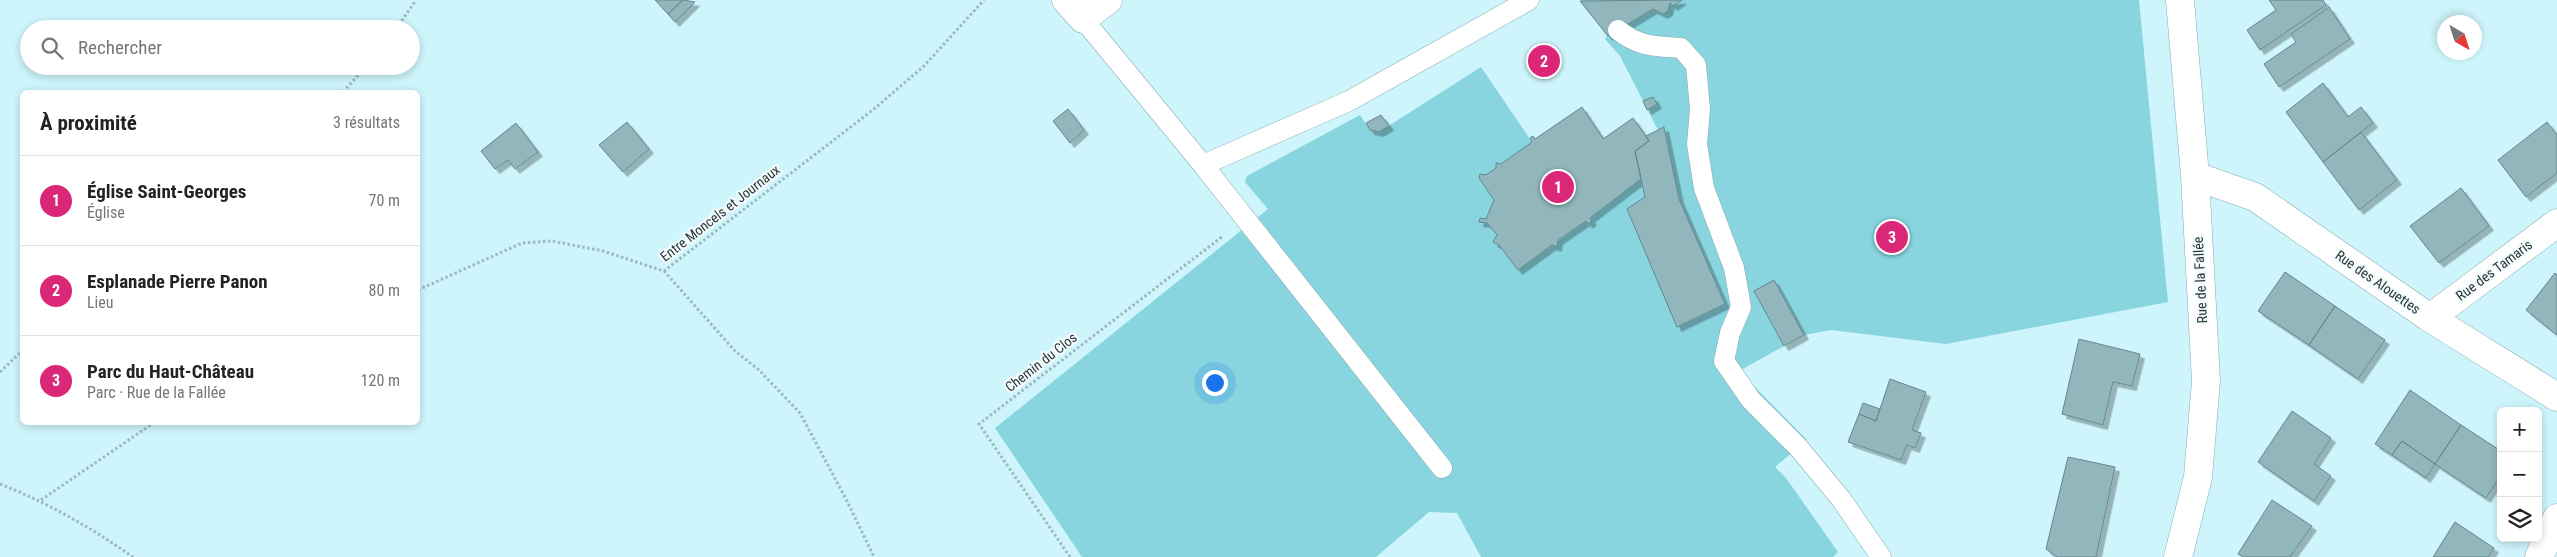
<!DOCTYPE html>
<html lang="fr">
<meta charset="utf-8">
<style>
body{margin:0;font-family:"Roboto Condensed",sans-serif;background:#f2f2f2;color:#222}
.controls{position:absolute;right:15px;bottom:15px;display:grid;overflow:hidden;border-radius:8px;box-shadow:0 2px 8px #0003}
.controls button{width:45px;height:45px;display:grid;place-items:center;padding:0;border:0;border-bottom:1px solid #e0e0e0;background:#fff;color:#222;font:25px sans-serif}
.compass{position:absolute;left:2437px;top:15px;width:45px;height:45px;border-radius:50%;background:#fff;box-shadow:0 2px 8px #0003;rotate:141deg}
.you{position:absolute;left:1214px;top:382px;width:18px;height:18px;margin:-12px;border:4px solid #fff;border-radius:50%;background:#1a73e8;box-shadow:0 0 0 8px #1a73e833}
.badge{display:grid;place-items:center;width:32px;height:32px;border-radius:50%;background:#db2777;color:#fff;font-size:16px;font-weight:700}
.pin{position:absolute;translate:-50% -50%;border:2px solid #fff;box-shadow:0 1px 5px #0006}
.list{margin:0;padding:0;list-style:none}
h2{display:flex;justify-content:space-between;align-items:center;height:65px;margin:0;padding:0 20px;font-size:21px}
h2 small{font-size:16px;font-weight:400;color:#767676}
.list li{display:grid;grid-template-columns:32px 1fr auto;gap:15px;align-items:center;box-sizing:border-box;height:90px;padding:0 20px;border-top:1px solid #e0e0e0}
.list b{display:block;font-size:19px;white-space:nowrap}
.list p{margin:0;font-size:16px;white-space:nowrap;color:#767676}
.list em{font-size:16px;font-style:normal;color:#767676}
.icon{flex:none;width:28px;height:28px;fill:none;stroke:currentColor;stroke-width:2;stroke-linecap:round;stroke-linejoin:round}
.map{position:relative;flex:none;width:2557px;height:557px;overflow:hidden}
.search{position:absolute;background:#fff;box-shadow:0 2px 8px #0003;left:20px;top:20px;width:400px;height:55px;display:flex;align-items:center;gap:12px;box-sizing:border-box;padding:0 18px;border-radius:28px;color:#767676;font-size:19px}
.panel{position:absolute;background:#fff;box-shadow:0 2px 8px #0003;left:20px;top:90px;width:400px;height:335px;border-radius:8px}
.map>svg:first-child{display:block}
.green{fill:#88d5e0}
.building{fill:#91b7bd;stroke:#63878d;filter:url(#shadow)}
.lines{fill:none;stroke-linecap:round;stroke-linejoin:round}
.service-casing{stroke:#86acb1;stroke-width:21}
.minor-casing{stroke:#86acb1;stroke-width:29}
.path{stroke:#9ababf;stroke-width:3;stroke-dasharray:2.5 2.5;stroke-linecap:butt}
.service{stroke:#fff;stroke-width:20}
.minor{stroke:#fff;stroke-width:28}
.labels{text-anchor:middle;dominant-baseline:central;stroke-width:4.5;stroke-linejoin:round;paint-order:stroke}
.street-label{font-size:14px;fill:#283739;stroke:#f4fbfc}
</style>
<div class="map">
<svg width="2557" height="557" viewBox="0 0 2557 557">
<defs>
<filter id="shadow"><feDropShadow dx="4.5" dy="4.5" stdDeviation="0" flood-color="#0004"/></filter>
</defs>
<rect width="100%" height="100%" fill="#cdf5fb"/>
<path class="green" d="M1581,0H2139L2168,302L1946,344L1831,330L1804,335L1739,371L1807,440L1775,467L1786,478L1838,552L1833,557H1481L1457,513L1429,512L1376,557H1082L995,428L1268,209L1245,182L1247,176L1360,115L1370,130L1379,132L1481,67L1532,142L1501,164L1496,163V168L1486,175L1494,200L1486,219L1480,218L1479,221L1487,223L1497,235L1493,242L1499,245L1518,270L1586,221L1588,224L1592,221L1590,218L1613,201L1635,151L1649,141L1646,136L1658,130L1620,56L1605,39L1607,36Z"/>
<path class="building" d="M655,0H683L668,14Z
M683,0L695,2L675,22L668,14Z
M1682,0L1673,6L1670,3L1668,11L1663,14L1653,9L1608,36L1580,1Z
M2269,0H2323L2326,5L2260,50L2247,30L2276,10Z
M2329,7L2350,39L2279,87L2264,64L2296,42L2291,34Z
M2323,83L2348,117L2361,107L2373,123L2323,162L2286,112Z
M1653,97L1657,104L1647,110L1643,101Z
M1582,107L1603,139L1633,118L1649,141L1635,151L1641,179L1590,218L1592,221L1588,224L1586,221L1558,240L1557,247L1552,245L1518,270L1499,245L1493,242L1497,235L1487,223L1479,222L1480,218L1486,219L1494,200L1479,178L1480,174L1486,175L1496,168V163L1501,164L1532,142L1530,138L1533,136L1535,139Z
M1068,109L1084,130L1070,143L1053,121Z
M1381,115L1389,126L1379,132L1370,130L1366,123Z
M627,122L649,149L623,172L599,145Z
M2547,122L2557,135V173L2526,197L2498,160Z
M516,123L538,152L515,169L508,160L495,169L481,151Z
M1664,127L1679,199L1725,304L1677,327L1627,209L1645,197L1635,151L1649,141L1646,136Z
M2361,132L2397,180L2359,210L2323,162Z
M2461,188L2489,226L2439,263L2410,226Z
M2285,272L2335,306L2309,345L2258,311Z
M2555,273L2557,275V335L2526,310Z
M1774,280L1804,335L1784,346L1754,291Z
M2335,306L2385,340L2358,379L2309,345Z
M2079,339L2140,354L2132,386L2113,382L2103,425L2062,414Z
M1890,379L1926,392L1912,430L1921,433L1915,448L1907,445L1901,460L1848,442L1859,414L1876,421Z
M2410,390L2461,425L2435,464L2402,441L2392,455L2375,444Z
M1863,403L1880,409L1876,421L1859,414Z
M2292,411L2331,438L2314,464L2331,476L2314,501L2258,462Z
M2461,425L2501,451V475L2486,498L2435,464Z
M2402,441L2435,464L2426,478L2392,455Z
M2068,457L2115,467L2096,557H2057L2046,549Z
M2272,500L2312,526L2290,557H2243L2238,554Z
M2455,522L2494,548L2488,557H2433Z"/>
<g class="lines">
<defs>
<path id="service" d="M1083,19L1203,165L1349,101L1529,0
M1618,30C1639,47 1655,46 1681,48L1696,65L1700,109L1697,144L1704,188L1734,268L1741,307L1730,333L1724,361L1751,400L1798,447L1841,499L1881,557
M1203,165L1442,468"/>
<path id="minor" d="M1066,0L1083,19L1108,0
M2195,176L2255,197L2430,318L2557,397
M2430,318L2557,223
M2178,557L2198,477L2206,381L2195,176L2180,0
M2539,557L2557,518"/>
</defs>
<use href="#service" class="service-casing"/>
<use href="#minor" class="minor-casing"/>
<path class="path" d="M396,29L416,0
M343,92L366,66
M664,271L735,351L759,370L800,413L847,501L874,557
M418,290L522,243L552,241L603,251L664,271L874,109L924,66L984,0
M0,372L22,351
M0,484C48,503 90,527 133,557
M41,500L155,422
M1070,557L979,424L1223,236"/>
<use href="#service" class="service"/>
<use href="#minor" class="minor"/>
</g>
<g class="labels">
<g class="street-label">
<text transform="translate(720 213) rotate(-38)">Entre Moncels et Journaux</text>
<text transform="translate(2494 270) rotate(-37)">Rue des Tamaris</text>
<text transform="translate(2200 280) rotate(-93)">Rue de la Fallée</text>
<text transform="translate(2378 282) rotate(35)">Rue des Alouettes</text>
<text transform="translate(1041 362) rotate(-38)">Chemin du Clos</text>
</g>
</g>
</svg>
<div class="controls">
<button>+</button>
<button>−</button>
<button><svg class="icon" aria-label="layers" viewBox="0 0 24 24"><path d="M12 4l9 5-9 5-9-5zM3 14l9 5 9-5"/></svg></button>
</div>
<svg class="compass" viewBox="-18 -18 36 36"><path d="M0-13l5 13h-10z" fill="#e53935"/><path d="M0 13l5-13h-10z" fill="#767676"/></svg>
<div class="you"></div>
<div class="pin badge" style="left:1558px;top:187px">1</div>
<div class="pin badge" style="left:1544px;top:61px">2</div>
<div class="pin badge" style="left:1892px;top:237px">3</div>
<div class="search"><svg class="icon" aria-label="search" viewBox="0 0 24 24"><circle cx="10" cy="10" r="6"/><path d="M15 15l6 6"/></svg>Rechercher</div>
<section class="panel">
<h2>À proximité<small>3 résultats</small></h2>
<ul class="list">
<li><span class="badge">1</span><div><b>Église Saint-Georges</b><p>Église</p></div><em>70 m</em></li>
<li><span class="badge">2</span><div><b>Esplanade Pierre Panon</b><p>Lieu</p></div><em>80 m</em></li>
<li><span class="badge">3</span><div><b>Parc du Haut-Château</b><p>Parc · Rue de la Fallée</p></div><em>120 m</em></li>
</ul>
</section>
</div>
